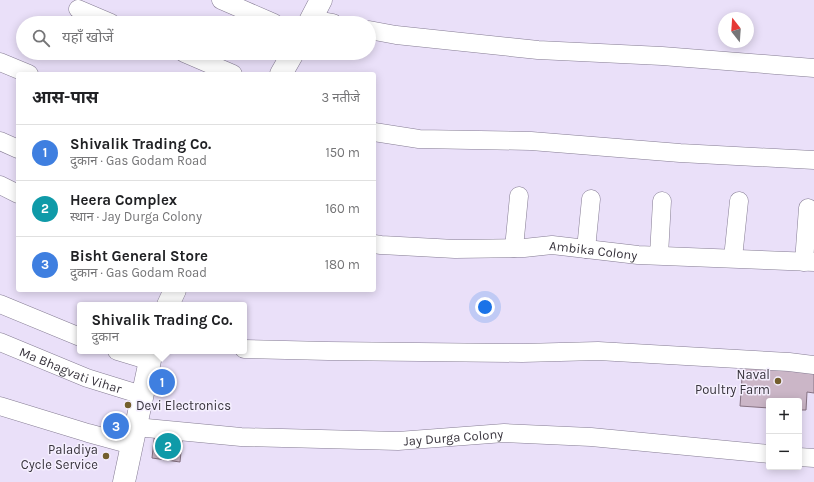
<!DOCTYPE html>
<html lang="hi">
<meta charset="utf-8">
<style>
body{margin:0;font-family:Karla,"Noto Sans Devanagari",sans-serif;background:#f6f6f6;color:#202124}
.controls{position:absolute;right:12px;bottom:12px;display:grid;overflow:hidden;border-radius:4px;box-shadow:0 2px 10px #0003}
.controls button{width:36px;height:36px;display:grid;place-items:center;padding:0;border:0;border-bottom:1px solid #e0e0e0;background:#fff;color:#202124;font:20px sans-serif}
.compass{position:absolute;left:718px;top:12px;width:36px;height:36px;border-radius:50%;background:#fff;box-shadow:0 2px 10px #0003;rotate:343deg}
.you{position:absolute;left:485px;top:307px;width:14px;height:14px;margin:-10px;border:3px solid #fff;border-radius:50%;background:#1a73e8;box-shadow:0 0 0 6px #1a73e833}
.badge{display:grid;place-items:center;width:26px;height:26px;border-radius:50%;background:#735e2d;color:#fff;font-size:13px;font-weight:700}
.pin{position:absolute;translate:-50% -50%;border:2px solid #fff;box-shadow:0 1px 4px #0006}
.popup{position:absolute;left:77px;top:302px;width:170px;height:52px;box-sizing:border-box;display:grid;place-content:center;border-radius:4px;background:#fff;filter:drop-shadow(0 1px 3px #0005);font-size:13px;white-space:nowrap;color:#757577}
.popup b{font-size:15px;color:#202124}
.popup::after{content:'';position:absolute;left:50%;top:100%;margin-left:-8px;border:8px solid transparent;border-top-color:#fff}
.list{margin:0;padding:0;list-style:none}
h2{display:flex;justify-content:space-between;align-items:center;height:52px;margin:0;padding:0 16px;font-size:17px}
h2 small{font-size:13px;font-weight:400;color:#757577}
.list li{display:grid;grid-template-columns:26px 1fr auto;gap:12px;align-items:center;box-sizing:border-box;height:56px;padding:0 16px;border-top:1px solid #e0e0e0}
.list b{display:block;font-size:15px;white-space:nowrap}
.list p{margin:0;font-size:13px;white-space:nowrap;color:#757577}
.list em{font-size:13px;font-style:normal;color:#757577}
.icon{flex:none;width:22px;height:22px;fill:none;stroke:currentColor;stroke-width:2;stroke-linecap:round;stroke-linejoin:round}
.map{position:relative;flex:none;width:814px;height:482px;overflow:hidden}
.search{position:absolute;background:#fff;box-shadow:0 2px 10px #0003;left:16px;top:16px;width:360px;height:44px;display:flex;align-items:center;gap:10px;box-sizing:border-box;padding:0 14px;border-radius:22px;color:#757577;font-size:15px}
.panel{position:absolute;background:#fff;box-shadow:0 2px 10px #0003;left:16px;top:72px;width:360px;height:220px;border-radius:4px}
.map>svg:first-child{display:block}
.building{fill:#cbb6c7;stroke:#867282}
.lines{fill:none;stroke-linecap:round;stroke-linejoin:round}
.minor-casing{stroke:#857c93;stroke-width:19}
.major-casing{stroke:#857c93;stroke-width:23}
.minor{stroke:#fff;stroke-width:18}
.major{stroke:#fff;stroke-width:22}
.poi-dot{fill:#735e2d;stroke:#f5effe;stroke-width:1.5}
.labels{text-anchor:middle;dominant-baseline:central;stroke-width:3;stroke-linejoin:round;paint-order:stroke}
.street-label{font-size:13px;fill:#38343d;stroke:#f5effe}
.poi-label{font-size:13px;fill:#38343d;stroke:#f5effe;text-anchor:end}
</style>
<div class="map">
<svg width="814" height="482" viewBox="0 0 814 482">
<rect width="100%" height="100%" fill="#eae0f9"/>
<path class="building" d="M743,364L814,369V393L807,392L806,410H799V401H769V408L740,406Z
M155,431L183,433L180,462L152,458Z"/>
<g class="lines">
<defs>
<g id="minor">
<path d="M221,0L274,23"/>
<path d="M78,9L111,23"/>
<path d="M311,19L333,23"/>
<path d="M369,30L396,35L538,50L662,56L814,68"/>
<path d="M184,53L233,74"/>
<path d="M0,62L29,74"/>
<path d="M374,132L419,139L531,141L680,153L814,160"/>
<path d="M0,141L18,149"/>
<path d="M0,185L18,194"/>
<path id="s1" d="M374,244L381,245L455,249L524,248L552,245L638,255L814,262"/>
<path d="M514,248L519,196"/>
<path d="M586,249L591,199"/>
<path d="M659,255L662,201"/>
<path d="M733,258L739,201"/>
<path d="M804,262L808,208"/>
<path d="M0,304L80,337"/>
<path id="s2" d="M0,342L87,378L142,395"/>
<path d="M244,349L328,351L522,353L598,351L789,362L814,365"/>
<path d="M117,351L150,361"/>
<path d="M0,406L88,433L132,445"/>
<path id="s3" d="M136,427L241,437L398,441L504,433L591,437L769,454"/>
<path d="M799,457L814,458"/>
</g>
<path id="major" d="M309,23L321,0
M281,74L293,53
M168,305L175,290
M124,482L152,351"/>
</defs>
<use href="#minor" class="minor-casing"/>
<use href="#major" class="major-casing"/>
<use href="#minor" class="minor"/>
<use href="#major" class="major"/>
</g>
<g class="poi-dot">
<circle cx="778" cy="381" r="4"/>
<circle cx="128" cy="405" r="4"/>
<circle cx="106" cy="456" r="4"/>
</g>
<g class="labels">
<g class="street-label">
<text stroke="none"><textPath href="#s1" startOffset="220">Ambika Colony</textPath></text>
<text stroke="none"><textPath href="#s2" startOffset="76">Ma Bhagvati Vihar</textPath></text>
<text stroke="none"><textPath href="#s3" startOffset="318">Jay Durga Colony</textPath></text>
</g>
<g class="poi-label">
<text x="770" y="374">Naval<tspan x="770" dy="15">Poultry Farm</tspan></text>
<text x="136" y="405" text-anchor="start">Devi Electronics</text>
<text x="98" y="449">Paladiya<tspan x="98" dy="15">Cycle Service</tspan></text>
</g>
</g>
</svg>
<div class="controls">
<button>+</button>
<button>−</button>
</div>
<svg class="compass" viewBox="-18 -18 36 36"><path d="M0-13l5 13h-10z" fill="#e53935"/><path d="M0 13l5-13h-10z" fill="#757577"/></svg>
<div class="you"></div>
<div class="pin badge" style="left:162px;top:382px;background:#3f7fe0">1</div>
<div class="popup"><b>Shivalik Trading Co.</b>दुकान</div>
<div class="pin badge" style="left:168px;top:446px;background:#0f9aa8">2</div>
<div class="pin badge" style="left:116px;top:426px;background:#3f7fe0">3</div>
<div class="search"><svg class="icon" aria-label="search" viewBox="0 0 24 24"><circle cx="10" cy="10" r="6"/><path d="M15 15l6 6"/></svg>यहाँ खोजें</div>
<section class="panel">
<h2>आस-पास<small>3 नतीजे</small></h2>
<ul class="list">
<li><span class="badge" style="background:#3f7fe0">1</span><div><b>Shivalik Trading Co.</b><p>दुकान · Gas Godam Road</p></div><em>150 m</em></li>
<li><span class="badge" style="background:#0f9aa8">2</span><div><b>Heera Complex</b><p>स्थान · Jay Durga Colony</p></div><em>160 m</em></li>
<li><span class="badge" style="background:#3f7fe0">3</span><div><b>Bisht General Store</b><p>दुकान · Gas Godam Road</p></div><em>180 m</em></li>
</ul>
</section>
</div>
